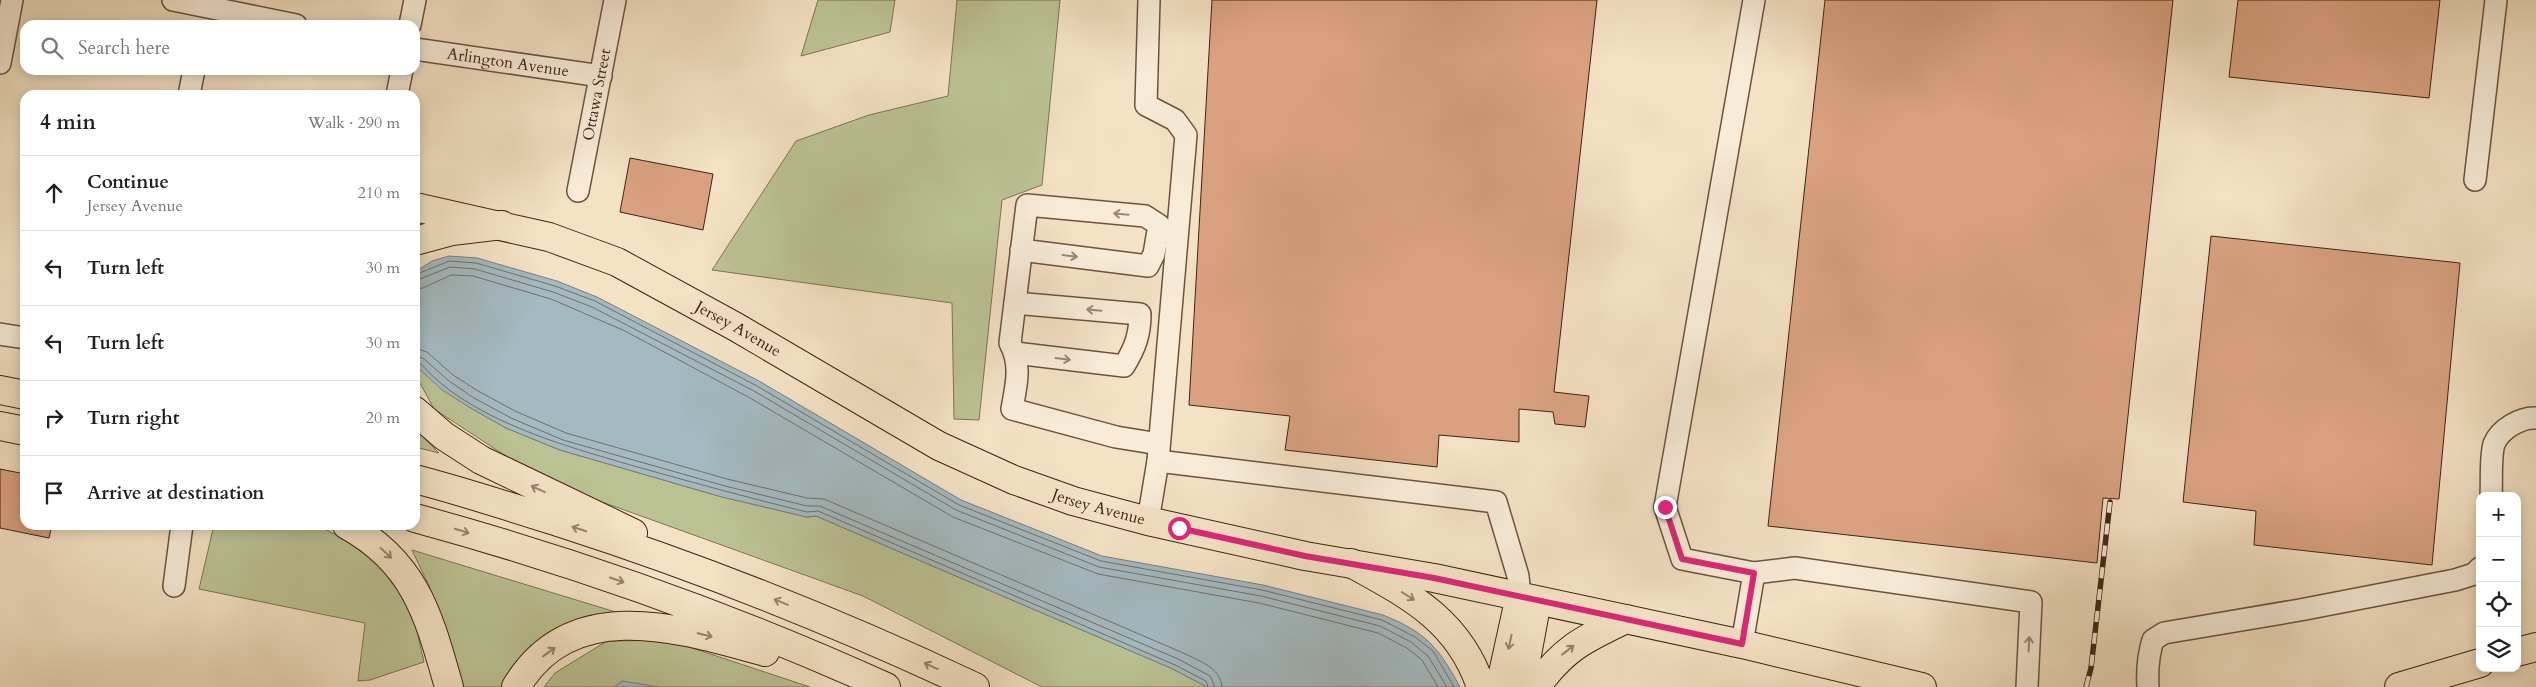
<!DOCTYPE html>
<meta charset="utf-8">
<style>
body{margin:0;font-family:Cardo,serif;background:#f6f6f6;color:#202124}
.controls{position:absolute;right:15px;bottom:15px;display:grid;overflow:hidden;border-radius:10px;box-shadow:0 2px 12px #0003}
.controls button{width:45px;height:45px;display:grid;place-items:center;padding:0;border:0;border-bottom:1px solid #e0e0e0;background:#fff;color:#202124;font:25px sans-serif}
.stop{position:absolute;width:15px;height:15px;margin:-11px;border:4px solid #db2777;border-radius:50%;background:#fff}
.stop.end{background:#db2777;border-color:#fff;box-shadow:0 1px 5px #0008}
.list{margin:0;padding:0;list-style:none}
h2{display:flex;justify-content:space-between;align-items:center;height:65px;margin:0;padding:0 20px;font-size:21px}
h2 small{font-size:16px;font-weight:400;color:#757577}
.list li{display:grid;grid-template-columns:32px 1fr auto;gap:15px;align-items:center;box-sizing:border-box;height:75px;padding:0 20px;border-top:1px solid #e0e0e0}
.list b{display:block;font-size:19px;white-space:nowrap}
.list p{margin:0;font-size:16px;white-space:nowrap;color:#757577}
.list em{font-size:16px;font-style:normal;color:#757577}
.icon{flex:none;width:28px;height:28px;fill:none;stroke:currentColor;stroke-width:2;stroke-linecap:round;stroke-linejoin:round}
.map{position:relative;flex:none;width:2536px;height:687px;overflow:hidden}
.search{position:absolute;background:#fff;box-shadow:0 2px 12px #0003;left:20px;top:20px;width:400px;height:55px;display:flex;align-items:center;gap:12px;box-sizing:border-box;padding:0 18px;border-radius:15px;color:#757577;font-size:19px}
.panel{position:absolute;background:#fff;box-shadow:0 2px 12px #0003;left:20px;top:90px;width:400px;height:440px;border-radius:15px}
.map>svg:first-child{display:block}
.green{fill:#bbc395;stroke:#7e7353}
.water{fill:#a3bac1;stroke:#7b7e7b}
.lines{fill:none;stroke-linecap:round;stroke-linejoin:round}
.shore{stroke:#726e69;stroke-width:1}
.building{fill:#dba282;stroke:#402311}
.minor-casing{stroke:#6d533e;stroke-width:24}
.major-casing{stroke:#402311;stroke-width:30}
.highway-casing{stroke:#402311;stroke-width:30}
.minor{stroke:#f8ecd9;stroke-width:21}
.major{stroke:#f4e2c5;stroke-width:28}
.highway{stroke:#f4e2c5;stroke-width:28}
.rail-casing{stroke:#402311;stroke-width:5.5}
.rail{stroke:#f8ecd9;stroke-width:4;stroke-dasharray:11;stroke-linecap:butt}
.oneway{stroke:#9c8875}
.oneway2{stroke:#9a826b}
.route{stroke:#db2777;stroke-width:6}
.labels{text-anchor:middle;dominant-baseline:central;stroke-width:4.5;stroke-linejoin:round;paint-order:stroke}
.street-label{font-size:16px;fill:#402311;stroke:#f8ecd9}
</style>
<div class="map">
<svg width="2536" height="687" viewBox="0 0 2536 687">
<rect width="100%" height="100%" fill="#f4e2c5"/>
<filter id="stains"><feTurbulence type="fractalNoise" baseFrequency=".004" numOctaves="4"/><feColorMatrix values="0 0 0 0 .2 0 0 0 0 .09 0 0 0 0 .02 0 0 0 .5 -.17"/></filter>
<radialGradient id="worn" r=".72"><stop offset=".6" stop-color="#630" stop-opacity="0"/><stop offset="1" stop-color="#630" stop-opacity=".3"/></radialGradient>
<path class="green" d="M818,0H895L890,32L801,56Z
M957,0H1060L1042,185L1002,200L979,420L954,419L952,303L712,270L796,141L869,115L948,96Z
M415,365L469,407L506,428L560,450L722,497L807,517L816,516L1173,669L1207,687H1042L863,596L544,481L434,409L415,374Z
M415,429L439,453L415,447Z
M214,525H317L372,554L410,601L424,662L370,680L358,681L365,623L199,589Z
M412,550L619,613L564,626L525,653L503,687H461L430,588Z
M668,640L810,687H544L555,673L607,641Z"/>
<path class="water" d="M449,256L477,258L557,281L597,297L759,381L961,500L1102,556L1263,585L1383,615C1427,633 1438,647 1460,687H1207L1173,669L816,516L807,517L722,497L560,450L506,428L469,407L442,390L415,365V272L432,261Z
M622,681L659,687H614Z"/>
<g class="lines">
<path class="shore" d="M415,275L449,261L476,263L555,286L595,301L757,386L959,505L1101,561L1262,590L1382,620L1415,637L1433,651L1454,687
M415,281L450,267L475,269L553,292L592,307L754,391L956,510L1099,567L1261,596L1380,626L1411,642L1428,656L1447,687
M415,289L423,288L451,275L473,276L551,299L625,331L750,398L953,517L1098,574L1259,603L1378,633L1407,648L1422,660L1438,687
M415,348L427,352L453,375L478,391L515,411L566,433L727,479L807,498L824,499L1181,652C1197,660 1221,667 1222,687
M415,356L423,358L449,381L474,398L511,418L563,440L725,486L807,506H820L1178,659L1210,676L1215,687
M415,362L420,363C469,420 565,446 634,466C691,482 749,498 807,512L818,511L1175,665L1206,681L1208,687"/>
</g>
<path class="building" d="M1212,0H1597L1554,392L1589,396L1585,427L1555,424L1553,412L1519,409V442L1439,435L1437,467L1285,450L1290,416L1189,405Z
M1825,0H2173L2119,499L2103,498L2097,563L1768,526Z
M2238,0H2440L2429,98L2229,77Z
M630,158L713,174L703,230L620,212Z
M2211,236L2460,263L2432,565L2254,545L2256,511L2183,502Z
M0,469L25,474V525H52L49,538L0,528Z"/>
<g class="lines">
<defs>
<g id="minor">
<path d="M173,0L296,25"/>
<path d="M1149,0L1146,105L1175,120L1186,135L1158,461L1496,502L1518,576L1520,596"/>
<path d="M410,25L415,0"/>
<path id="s1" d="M415,49L601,76"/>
<path d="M0,63L12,0"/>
<path d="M189,95L194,70"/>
<path d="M397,95L402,70"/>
<path d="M2475,180L2496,0"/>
<path id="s2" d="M578,191L615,0"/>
<path d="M1021,250L1148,266L1154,254L1159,225L1145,216L1027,205L1010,343C1022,365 1016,386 1012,409L1116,437L1159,444"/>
<path d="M1015,303L1140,314C1140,335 1135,348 1124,366L1015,353"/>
<path d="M0,334L25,338"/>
<path d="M2491,496C2492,482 2490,457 2494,444C2500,429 2521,417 2536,418"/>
<path d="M1148,521L1158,461"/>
<path d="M1754,573L1795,568L2031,602L2027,687"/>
<path d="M174,586L182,525"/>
<path d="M1742,644L1754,573L1682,559L1665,507L1754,0"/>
<path d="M2148,687C2147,671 2148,656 2153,640L2164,633L2300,610L2455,580L2474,574L2480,568"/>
</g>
<g id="major">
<path id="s3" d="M415,207L549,237L617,262L736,327L939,446L1014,480L1073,501L1148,521L1305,556L1434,578L1742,644L1922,687"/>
<path d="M2517,652L2536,647"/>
<path d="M2399,687L2480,663"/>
</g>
<path id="highway" d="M415,241L452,231L502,225
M0,390L25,395
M415,411L444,436L481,460L633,533
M0,426L25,431
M415,479C465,492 514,508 564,524C704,569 841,624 975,687
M415,518C576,562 734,618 886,687
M347,525C416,563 429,617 449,687
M1351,563C1409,595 1459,620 1481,687
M516,687C572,593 682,629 765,652
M1500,687L1520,596
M1521,687L1537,601
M1536,687C1564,648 1584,639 1626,619"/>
</defs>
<use href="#minor" class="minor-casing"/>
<use href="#major" class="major-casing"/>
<use href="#highway" class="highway-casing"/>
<use href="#minor" class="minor"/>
<use href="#major" class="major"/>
<use href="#highway" class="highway"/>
<defs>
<path id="rail" d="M2086,687L2091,668L2110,502"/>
</defs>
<use href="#rail" class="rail-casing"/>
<use href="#rail" class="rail"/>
</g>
<defs><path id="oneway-shaft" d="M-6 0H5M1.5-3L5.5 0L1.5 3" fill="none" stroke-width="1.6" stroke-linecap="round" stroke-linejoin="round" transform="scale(1.25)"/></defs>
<g class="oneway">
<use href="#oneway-shaft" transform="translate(1121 214) rotate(-175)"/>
<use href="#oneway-shaft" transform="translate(1070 256) rotate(7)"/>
<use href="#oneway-shaft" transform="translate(1094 310) rotate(-175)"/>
<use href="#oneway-shaft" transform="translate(1063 359) rotate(7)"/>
<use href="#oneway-shaft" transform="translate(2029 644) rotate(-87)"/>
</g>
<g class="oneway2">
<use href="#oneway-shaft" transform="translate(538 489) rotate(-155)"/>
<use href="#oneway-shaft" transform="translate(579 529) rotate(-162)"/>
<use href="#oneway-shaft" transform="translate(462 531) rotate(17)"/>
<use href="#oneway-shaft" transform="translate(386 553) rotate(43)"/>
<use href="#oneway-shaft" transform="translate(617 580) rotate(19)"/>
<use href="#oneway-shaft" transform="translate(1408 596) rotate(32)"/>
<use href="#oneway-shaft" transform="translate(781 602) rotate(-158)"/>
<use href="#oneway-shaft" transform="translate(705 635) rotate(13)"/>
<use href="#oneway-shaft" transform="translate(1510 642) rotate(102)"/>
<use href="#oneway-shaft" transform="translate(1568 650) rotate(-38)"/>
<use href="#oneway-shaft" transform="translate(549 652) rotate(-36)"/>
<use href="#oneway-shaft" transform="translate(931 666) rotate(-155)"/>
</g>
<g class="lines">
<path class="route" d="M1179,528L1305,556L1434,578L1742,644L1754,573L1682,559L1665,507"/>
</g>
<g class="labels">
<g class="street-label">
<text stroke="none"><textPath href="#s1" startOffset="94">Arlington Avenue</textPath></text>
<text stroke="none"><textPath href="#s2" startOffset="98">Ottawa Street</textPath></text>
<text stroke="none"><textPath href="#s3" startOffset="348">Jersey Avenue</textPath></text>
<text stroke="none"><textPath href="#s3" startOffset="752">Jersey Avenue</textPath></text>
</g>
</g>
<rect width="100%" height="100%" filter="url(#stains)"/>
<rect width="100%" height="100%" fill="url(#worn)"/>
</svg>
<div class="controls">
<button>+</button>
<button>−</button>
<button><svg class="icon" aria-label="locate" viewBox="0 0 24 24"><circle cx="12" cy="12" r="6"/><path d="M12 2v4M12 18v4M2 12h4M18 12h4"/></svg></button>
<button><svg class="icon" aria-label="layers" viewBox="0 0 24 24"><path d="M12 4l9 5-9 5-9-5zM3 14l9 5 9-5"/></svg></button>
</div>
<div class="stop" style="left:1179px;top:528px"></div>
<div class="stop end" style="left:1665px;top:507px"></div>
<div class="search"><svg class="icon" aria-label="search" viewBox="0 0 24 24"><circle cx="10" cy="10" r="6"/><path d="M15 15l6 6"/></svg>Search here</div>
<section class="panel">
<h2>4 min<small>Walk · 290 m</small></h2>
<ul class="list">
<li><svg class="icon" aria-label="ahead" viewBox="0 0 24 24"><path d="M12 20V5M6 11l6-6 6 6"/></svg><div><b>Continue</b><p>Jersey Avenue</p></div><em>210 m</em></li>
<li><svg class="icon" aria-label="left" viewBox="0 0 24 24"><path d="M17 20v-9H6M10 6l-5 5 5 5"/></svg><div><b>Turn left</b></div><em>30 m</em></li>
<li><svg class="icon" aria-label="left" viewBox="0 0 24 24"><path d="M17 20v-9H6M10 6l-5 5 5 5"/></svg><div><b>Turn left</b></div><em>30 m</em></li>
<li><svg class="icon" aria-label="right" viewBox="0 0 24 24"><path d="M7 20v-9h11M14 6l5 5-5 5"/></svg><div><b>Turn right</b></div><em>20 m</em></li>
<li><svg class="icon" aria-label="arrive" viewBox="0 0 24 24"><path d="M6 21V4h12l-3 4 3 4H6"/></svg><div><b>Arrive at destination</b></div></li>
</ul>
</section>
</div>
